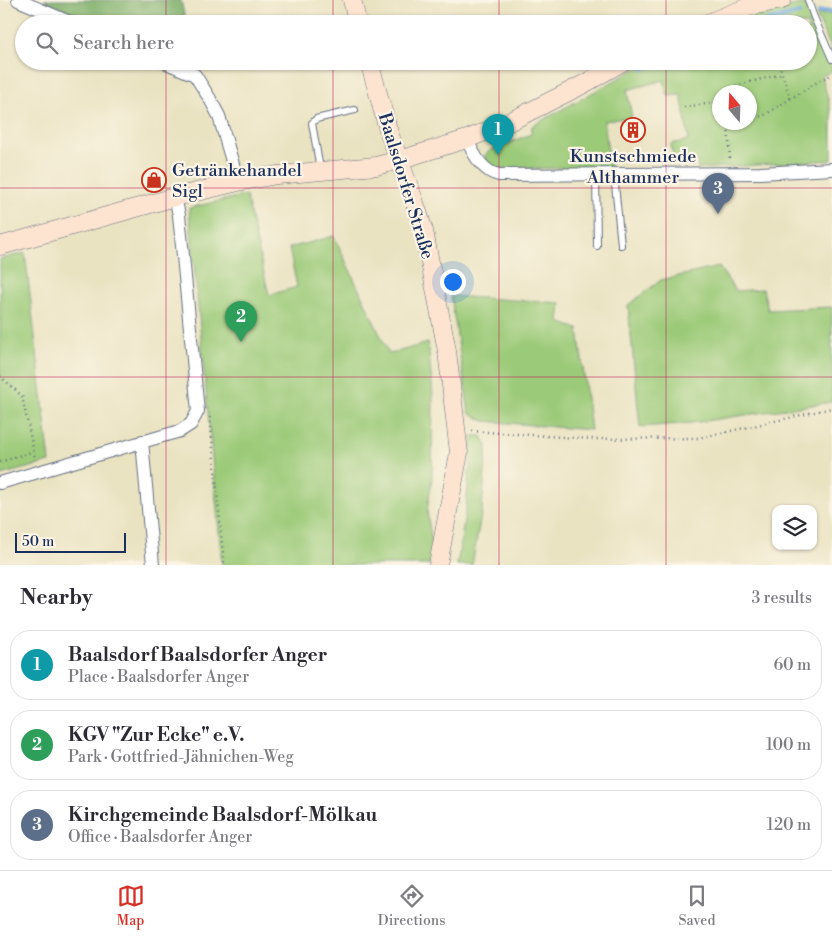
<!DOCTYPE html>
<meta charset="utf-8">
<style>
body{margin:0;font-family:"Libre Bodoni",serif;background:#f2f2f3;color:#2b2b33}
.controls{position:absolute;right:15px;bottom:15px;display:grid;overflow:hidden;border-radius:10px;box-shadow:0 1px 4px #0004}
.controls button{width:45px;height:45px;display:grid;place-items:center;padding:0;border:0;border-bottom:1px solid #e1e1e2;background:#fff;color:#2b2b33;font:25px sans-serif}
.compass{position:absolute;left:712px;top:85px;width:45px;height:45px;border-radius:50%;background:#fff;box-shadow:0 1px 4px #0004;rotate:341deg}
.scale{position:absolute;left:15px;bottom:12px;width:111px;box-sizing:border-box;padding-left:5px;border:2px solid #1b2f5e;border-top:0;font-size:14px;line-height:18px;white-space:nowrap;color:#1b2f5e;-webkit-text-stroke:4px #fcf5e5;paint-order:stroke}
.you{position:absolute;left:452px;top:281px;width:18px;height:18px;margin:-12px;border:4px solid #fff;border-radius:50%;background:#1a73e8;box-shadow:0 0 0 8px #1a73e833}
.badge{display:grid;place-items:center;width:32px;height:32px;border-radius:50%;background:#d93025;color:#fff;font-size:16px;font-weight:700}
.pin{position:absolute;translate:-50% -41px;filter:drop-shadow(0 1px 2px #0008)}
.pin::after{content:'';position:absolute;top:26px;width:18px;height:15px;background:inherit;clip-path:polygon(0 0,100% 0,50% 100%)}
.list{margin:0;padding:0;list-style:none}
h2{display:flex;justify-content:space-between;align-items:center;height:65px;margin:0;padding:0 20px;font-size:21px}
h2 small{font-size:16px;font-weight:400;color:#7c7c81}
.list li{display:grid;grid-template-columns:32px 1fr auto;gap:15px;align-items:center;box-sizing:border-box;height:70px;margin:0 10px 10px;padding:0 10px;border:1px solid #e1e1e2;border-radius:20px}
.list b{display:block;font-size:19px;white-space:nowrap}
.list p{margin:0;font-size:16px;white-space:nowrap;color:#7c7c81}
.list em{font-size:16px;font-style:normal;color:#7c7c81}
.icon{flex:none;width:28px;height:28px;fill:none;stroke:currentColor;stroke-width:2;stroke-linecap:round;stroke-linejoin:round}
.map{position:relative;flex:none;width:832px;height:565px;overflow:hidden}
.search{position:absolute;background:#fff;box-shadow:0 1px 4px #0004;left:15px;right:15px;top:15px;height:55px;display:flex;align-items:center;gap:12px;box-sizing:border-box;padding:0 18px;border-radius:28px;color:#7c7c81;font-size:19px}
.sheet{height:305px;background:#fff}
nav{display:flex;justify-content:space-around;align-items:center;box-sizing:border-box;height:70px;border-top:1px solid #e1e1e2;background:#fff;font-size:14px;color:#7c7c81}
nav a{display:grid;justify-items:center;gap:2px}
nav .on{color:#d93025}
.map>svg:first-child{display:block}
.green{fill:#9bca78;stroke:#5b7c6b;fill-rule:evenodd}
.forest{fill:#7cae68;stroke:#4c6e63}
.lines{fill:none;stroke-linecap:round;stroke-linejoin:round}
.stream{stroke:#6aa7dc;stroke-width:4.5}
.lane-casing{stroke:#636e81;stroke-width:8}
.street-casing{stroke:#636e81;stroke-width:14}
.secondary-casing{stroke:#636e81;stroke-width:19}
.path{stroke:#636e81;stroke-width:2.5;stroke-dasharray:1 4;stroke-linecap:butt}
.lane{stroke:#fff;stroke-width:6}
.street{stroke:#fff;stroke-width:12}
.secondary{stroke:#fde4d0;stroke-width:18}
.grid{fill:none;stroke:#c2185b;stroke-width:1;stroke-opacity:0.55}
.labels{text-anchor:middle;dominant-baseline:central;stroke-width:4.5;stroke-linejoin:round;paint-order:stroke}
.poi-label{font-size:18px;fill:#1b2f5e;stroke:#fcf5e5}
.street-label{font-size:18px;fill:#1b2f5e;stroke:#fcf5e5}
</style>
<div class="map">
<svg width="832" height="565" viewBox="0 0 832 565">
<rect width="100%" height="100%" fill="#fcf5e5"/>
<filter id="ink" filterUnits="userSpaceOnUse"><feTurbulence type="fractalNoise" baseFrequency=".02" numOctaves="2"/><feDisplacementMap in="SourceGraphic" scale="10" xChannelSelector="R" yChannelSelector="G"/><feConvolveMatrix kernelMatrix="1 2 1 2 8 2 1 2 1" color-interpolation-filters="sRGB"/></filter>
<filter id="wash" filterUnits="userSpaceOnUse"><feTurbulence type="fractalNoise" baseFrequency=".0096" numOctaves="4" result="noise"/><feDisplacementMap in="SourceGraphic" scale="20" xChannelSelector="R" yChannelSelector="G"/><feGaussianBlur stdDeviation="1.12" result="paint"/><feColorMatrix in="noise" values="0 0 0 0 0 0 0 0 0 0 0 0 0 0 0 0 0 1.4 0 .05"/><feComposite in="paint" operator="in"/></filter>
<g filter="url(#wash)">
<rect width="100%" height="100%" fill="#eae3c2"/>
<path class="green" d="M801,4L806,6L832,69V71L822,76L832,115V160L698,169L697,160L673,161L671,144L689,140L681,95L668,96L664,80L627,90L632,117L604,121L610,167L498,169L488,165L485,155L489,151L531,134L532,126L650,61H808V24H733L760,13ZM720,92H750V122H720Z
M832,14V50L816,15Z
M246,195L269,295L297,287L289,248L334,236L389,354L428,343L433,396L432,478L427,511L433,550L429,565H222L189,208Z
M25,253L50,462L0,475V259Z
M719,267L736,291L763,289L768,310L832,307V402L692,423L640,427L628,305L661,280Z
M451,296L561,303L559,322L578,329L591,430L484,421L469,413Z
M472,436H482L487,446L482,510L472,565H457L466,508Z"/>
<path class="forest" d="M44,0H181L186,24H92Z"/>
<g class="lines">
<path class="stream" d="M819,12L832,11
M753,24L800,13
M643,69L659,61"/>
</g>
</g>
<g filter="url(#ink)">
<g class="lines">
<defs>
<path id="lane" d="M808,0L813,15L832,59
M320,169L312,123L316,119L355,110
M596,174L597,246
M614,174L621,245"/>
<path id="street" d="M18,0L74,24
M162,61L195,75L210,99L219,116L238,182
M467,139C473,154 483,172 499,175L760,173L832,169
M142,441L153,565
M0,483L180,431L191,424L198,411L179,215L175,197"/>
<path id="secondary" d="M352,0L358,24
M705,24L751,6L782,0
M369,61L389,133L413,197L424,231L447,351L459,453L438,565
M0,246L175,197L238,182L277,175L376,166L399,160L467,139L507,123L584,84L624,61"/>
</defs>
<use href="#lane" class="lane-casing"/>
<use href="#street" class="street-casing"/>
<use href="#secondary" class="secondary-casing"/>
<path class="path" d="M779,64L790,98
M728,92L731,88L738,85L782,74
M684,107L720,102
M750,118L763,116L822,79L832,75
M728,122L730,161
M0,376L22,396L35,458
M210,417L224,565
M472,431L591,439L698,438L749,427L832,408
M0,462L34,451"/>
<use href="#lane" class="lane"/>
<use href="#street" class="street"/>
<use href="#secondary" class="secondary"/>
</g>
</g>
<path class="grid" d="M166,0V24M333,0V24M499,0V24M666,0V24M166,61V565M333,61V565M499,61V565M666,61V565M0,188H832M0,377H832"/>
<defs>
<symbol id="building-ring" viewBox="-11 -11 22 22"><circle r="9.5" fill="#fcf5e5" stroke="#c8321e" stroke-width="1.5"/><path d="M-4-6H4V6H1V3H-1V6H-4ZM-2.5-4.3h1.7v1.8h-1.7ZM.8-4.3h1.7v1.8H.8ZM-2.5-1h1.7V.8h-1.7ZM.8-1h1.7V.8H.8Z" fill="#c8321e"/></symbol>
<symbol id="shop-ring" viewBox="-11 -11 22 22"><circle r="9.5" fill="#fcf5e5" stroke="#c8321e" stroke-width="1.5"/><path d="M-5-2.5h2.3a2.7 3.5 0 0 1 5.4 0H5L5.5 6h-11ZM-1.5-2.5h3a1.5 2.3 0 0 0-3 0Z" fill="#c8321e"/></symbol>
</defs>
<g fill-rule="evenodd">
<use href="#building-ring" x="619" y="116" width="28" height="28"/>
<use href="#shop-ring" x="140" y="166" width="28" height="28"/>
</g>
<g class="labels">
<g class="poi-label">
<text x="633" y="156">Kunstschmiede<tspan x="633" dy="21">Althammer</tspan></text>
<text x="172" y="170" text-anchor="start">Getränkehandel<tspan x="172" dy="21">Sigl</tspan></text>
</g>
<g class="street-label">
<text transform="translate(406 186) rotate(73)">Baalsdorfer Straße</text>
</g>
</g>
</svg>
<div class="controls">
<button><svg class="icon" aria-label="layers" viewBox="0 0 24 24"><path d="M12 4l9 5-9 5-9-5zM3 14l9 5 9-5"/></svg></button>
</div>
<svg class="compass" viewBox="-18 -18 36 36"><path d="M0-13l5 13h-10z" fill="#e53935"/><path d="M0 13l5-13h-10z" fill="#7c7c81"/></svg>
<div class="scale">50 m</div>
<div class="you"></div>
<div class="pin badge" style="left:498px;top:155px;background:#0f9aa8">1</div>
<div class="pin badge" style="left:241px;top:342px;background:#2e9e5b">2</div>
<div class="pin badge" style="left:718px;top:214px;background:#5c6f8a">3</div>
<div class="search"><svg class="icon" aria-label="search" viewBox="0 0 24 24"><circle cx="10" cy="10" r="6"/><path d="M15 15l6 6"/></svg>Search here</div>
</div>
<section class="sheet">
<h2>Nearby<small>3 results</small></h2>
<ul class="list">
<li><span class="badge" style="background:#0f9aa8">1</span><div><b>Baalsdorf Baalsdorfer Anger</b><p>Place · Baalsdorfer Anger</p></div><em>60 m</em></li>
<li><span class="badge" style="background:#2e9e5b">2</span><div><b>KGV &quot;Zur Ecke&quot; e.V.</b><p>Park · Gottfried-Jähnichen-Weg</p></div><em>100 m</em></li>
<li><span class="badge" style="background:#5c6f8a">3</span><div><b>Kirchgemeinde Baalsdorf-Mölkau</b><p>Office · Baalsdorfer Anger</p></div><em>120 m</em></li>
</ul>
</section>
<nav>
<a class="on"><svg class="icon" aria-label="map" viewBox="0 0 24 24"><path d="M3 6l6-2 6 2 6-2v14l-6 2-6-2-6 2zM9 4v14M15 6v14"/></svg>Map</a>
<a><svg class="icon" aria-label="directions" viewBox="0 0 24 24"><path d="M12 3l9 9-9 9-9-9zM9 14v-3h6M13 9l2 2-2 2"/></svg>Directions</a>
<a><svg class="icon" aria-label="saved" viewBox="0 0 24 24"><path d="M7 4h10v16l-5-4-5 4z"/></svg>Saved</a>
</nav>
